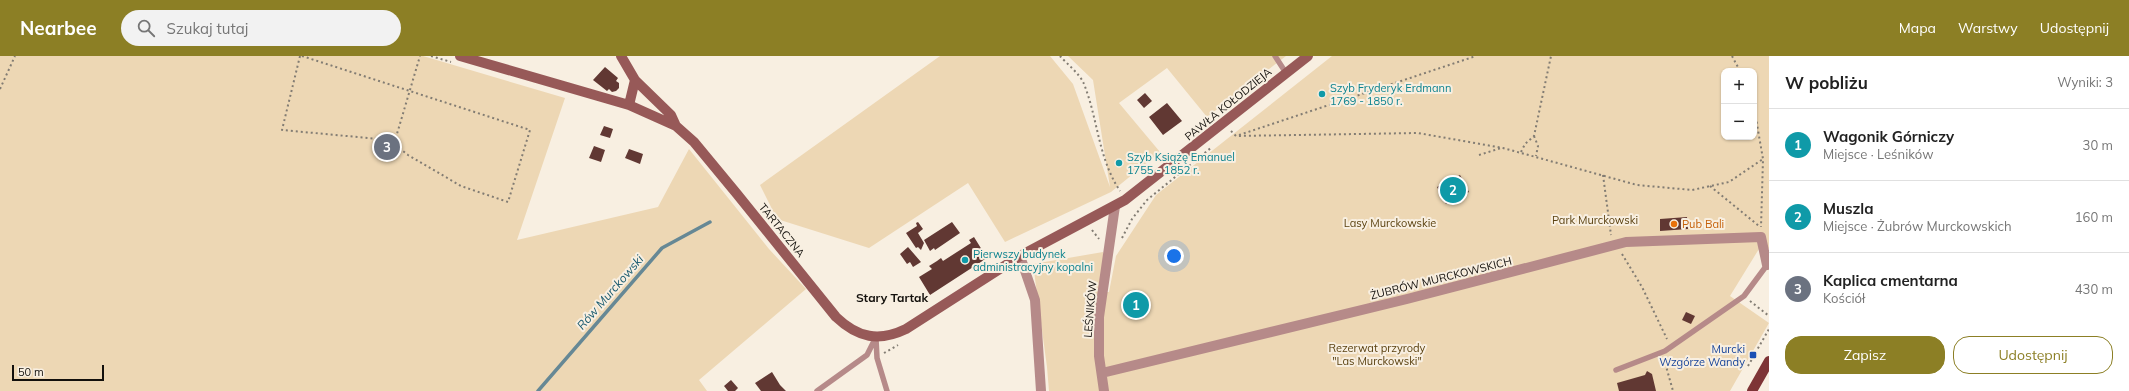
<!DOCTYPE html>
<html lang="pl">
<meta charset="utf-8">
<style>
body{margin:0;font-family:Mulish,sans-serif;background:#f2f2f2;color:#222}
.controls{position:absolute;right:12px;top:12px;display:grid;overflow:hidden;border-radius:8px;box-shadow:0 1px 3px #0004}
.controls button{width:36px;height:36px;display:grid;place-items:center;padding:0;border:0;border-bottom:1px solid #e0e0e0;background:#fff;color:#222;font:20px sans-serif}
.scale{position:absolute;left:12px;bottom:10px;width:92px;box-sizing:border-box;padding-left:4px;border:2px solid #13100c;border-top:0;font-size:11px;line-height:14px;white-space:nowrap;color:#13100c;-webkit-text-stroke:3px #f8efe1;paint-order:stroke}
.you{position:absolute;left:1174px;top:200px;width:14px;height:14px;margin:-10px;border:3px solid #fff;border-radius:50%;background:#1a73e8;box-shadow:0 0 0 6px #1a73e833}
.badge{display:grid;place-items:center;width:26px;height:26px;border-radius:50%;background:#8c7f25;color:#fff;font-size:13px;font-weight:700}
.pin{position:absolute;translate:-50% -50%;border:2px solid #fff;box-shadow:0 1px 4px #0006}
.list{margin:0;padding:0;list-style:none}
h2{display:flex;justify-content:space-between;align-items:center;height:52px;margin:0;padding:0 16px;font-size:17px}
h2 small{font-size:13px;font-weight:400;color:#767676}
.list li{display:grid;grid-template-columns:26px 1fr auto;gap:12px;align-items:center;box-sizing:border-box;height:72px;padding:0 16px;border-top:1px solid #e0e0e0}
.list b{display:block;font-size:15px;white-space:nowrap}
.list p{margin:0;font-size:13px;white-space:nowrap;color:#767676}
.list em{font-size:13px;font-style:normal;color:#767676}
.actions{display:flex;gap:8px;padding:12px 16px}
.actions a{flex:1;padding:9px 0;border:1px solid #8c7f25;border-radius:16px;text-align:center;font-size:14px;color:#8c7f25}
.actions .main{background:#8c7f25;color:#fff}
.icon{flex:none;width:22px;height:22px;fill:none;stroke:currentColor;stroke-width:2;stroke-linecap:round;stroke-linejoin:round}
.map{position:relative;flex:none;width:1769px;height:335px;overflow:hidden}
header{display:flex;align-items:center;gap:24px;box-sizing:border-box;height:56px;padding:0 20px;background:#8c7f25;color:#fff}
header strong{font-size:19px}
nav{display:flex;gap:22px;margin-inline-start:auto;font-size:14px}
.search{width:280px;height:36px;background:#f2f2f2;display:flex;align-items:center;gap:10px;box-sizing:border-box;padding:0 14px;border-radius:22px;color:#767676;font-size:15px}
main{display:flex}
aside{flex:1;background:#fff}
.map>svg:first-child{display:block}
.green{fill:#edd7b4;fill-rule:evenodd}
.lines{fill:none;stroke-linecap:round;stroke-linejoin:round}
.stream{stroke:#668895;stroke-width:3.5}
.building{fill:#613833}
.path{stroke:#827c73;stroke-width:2;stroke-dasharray:2 3;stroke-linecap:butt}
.lane{stroke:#b68a89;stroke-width:5.5}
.street{stroke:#b68a89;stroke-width:10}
.secondary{stroke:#975958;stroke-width:10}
.primary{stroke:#7e3436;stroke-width:10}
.culture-dot{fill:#0f9aa8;stroke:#f8efe1;stroke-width:1.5}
.food-dot{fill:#e8710a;stroke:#f8efe1;stroke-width:1.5}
.transit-dot{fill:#1a4fb4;stroke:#f8efe1;stroke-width:1.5}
.labels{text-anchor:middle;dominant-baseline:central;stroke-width:4;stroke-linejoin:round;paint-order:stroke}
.culture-label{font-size:11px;fill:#0d838f;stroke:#f8efe1;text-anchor:start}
.street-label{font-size:11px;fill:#13100c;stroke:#f8efe1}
.park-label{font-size:11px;fill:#5b4211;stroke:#f8efe1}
.food-label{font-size:11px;fill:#c56008;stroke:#f8efe1;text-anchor:start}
.transit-label{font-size:11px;fill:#164399;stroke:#f8efe1;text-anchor:end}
.water-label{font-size:12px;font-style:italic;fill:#185a6f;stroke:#f8efe1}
.neighbourhood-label{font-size:12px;font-weight:bold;fill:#13100c;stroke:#f8efe1}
</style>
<header>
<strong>Nearbee</strong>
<div class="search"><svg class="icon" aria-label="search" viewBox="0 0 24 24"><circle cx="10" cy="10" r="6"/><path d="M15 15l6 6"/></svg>Szukaj tutaj</div>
<nav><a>Mapa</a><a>Warstwy</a><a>Udostępnij</a></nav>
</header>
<main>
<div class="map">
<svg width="1769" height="335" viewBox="0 0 1769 335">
<rect width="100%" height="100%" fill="#f8efe1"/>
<path class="green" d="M0,0H423L565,42L517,184L658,151L689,93L769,193L806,233L699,324L707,335H0Z
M940,0H1050L1073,28L1110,131L1093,24L1068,0H1286L1207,61L1167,12L1119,47L1160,96L1111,136L1005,186L968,127L869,192L777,163L760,129Z
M1332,0H1769V193L1762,188L1730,240L1769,267L1730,335H1049L1047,311L1033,208L1103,196L1106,236H1109L1116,200L1156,139ZM1724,15H1754V81H1724Z"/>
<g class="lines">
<path class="stream" d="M538,335L662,192L710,166"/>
</g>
<path class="building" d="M605,11L618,22L616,25L619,27V32L616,35L612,36L609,33L607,35L593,24Z
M1145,37L1152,45L1144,52L1137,44Z
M1167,47L1182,65L1163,79L1149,61Z
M604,70L613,73L610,82L600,79Z
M594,90L605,94L601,106L589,102Z
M629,93L643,98L640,108L625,102Z
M1460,119L1469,136L1446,148L1437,131Z
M1687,161L1688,173L1660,175V163Z
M918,166L923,173L918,177L924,187L921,194L918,191L916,192L906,177L917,170L916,167Z
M952,166L960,177L935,194L934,192L930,195L924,184Z
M974,181L987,202L930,239L919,221L932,213L929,210L937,205L941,202L943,205L971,187L969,184Z
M908,191L921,206L913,211L910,206L907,208L900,198Z
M1686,256L1695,260L1691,268L1682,264Z
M1647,315L1652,318L1656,335H1619L1617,327L1645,319Z
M772,316L780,329L786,335H761L755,327Z
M731,324L738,332L735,335H728L724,330Z"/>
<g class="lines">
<path class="path" d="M300,0L282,74L379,83L393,88
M302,0L530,74L508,146L461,130L408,99L394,88L420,0
M431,0L451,6
M1060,0C1067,8 1080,18 1084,28C1098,63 1098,102 1120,135
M1732,0L1740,15
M0,33L15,0
M1754,51L1763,103L1761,171
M1231,75L1236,80L1418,77L1503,92L1637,129L1692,134L1729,126L1763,103
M1239,79L1476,0
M1534,80L1538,90L1536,100
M1521,96L1525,88L1534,80L1551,0
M1479,99L1501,92
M1603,119L1611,179
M1710,130L1759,170
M1092,174L1099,183
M1122,182L1132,163L1147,144L1212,91
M1622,198L1642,231L1667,283
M1750,245L1769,260
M884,297L898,289
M1664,303L1673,335
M1748,310L1769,273"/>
<path class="lane" d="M1275,0L1286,17
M876,283L877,302L887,335
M1616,314L1665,295L1744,240L1767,209L1769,210
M817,335L867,299L876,281"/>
<path class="street" d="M1020,200L1035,244L1041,335
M1102,317L1407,243L1626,186L1761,181L1767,209
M1104,335L1099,300V261L1115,150"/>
<path class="secondary" d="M460,0L629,49L676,70L694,86L737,138L836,261C858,282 879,286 906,273L1020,200L1125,144L1308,0
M621,0L635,24L629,49
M635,24L671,59L676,70"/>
<path class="primary" d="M1752,335L1769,305"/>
</g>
<g class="culture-dot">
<circle cx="1322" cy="38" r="4"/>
<circle cx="1119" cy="107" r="4"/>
<circle cx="965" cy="204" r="4"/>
</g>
<circle class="food-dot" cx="1674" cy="168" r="4"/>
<rect class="transit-dot" x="1749" y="295" width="8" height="8" rx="2"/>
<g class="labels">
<g class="culture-label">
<text x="1330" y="32">Szyb Fryderyk Erdmann<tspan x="1330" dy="13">1769 - 1850 r.</tspan></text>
<text x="1127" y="101">Szyb Książę Emanuel<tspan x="1127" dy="13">1755 - 1852 r.</tspan></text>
<text x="973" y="198">Pierwszy budynek<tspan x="973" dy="13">administracyjny kopalni</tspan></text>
</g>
<g class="street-label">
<text transform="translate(1228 48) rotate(-39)">PAWŁA KOŁODZIEJA</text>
<text transform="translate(782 174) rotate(51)">TARTACZNA</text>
<text transform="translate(1441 222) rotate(-14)">ŻUBRÓW MURCKOWSKICH</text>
<text transform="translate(1090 253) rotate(-85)">LEŚNIKÓW</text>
</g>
<g class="park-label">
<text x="1595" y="164">Park Murckowski</text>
<text x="1390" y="167">Lasy Murckowskie</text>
<text x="1377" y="292">Rezerwat przyrody<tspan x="1377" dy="13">"Las Murckowski"</tspan></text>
</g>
<g class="food-label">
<text x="1682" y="168">Pub Bali</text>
</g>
<g class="transit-label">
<text x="1745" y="293">Murcki<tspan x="1745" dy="13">Wzgórze Wandy</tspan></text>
</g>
<g class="water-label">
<text transform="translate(610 236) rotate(-49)">Rów Murckowski</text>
</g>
<g class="neighbourhood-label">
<text x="892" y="241">Stary Tartak</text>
</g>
</g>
</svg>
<div class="controls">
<button>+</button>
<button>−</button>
</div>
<div class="scale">50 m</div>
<div class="you"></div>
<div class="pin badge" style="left:1136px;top:249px;background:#0f9aa8">1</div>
<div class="pin badge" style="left:1453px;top:134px;background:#0f9aa8">2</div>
<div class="pin badge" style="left:387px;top:91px;background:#6b7280">3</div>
</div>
<aside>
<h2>W pobliżu<small>Wyniki: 3</small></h2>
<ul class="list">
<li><span class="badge" style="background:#0f9aa8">1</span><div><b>Wagonik Górniczy</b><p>Miejsce · Leśników</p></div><em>30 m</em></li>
<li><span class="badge" style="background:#0f9aa8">2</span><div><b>Muszla</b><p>Miejsce · Żubrów Murckowskich</p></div><em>160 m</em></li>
<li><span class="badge" style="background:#6b7280">3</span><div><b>Kaplica cmentarna</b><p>Kościół</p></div><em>430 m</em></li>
</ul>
<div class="actions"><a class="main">Zapisz</a><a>Udostępnij</a></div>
</aside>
</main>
